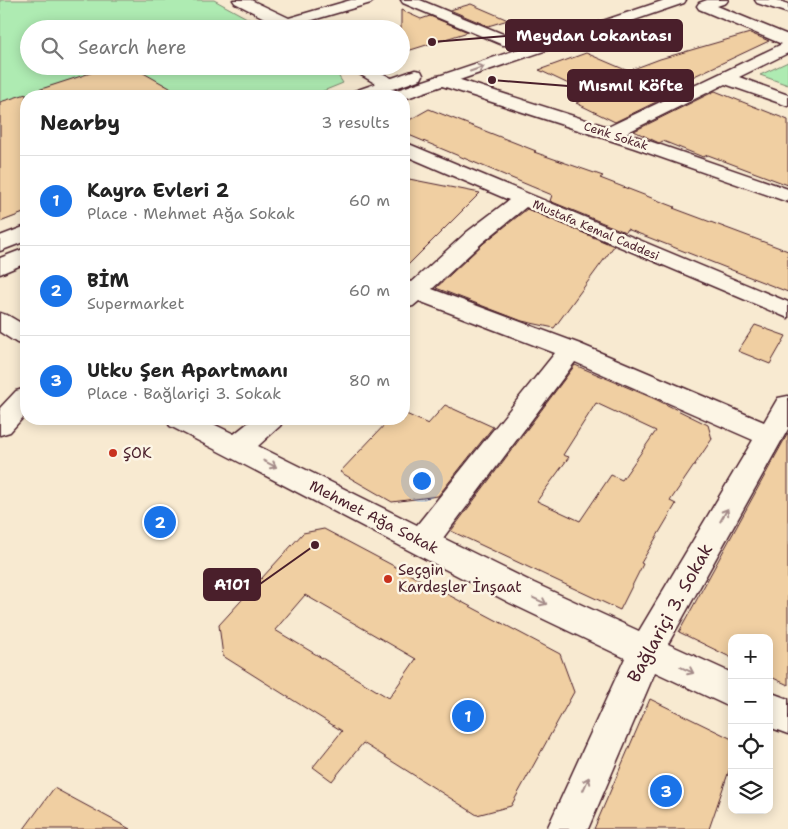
<!DOCTYPE html>
<meta charset="utf-8">
<style>
body{margin:0;font-family:"Shantell Sans",sans-serif;background:#f2f2f2;color:#222}
.controls{position:absolute;right:15px;bottom:15px;display:grid;overflow:hidden;border-radius:10px;box-shadow:0 2px 12px #0003}
.controls button{width:45px;height:45px;display:grid;place-items:center;padding:0;border:0;border-bottom:1px solid #e0e0e0;background:#fff;color:#222;font:25px sans-serif}
.you{position:absolute;left:421px;top:480px;width:18px;height:18px;margin:-12px;border:4px solid #fff;border-radius:50%;background:#1a73e8;box-shadow:0 0 0 8px #1a73e833}
.badge{display:grid;place-items:center;width:32px;height:32px;border-radius:50%;background:#1a73e8;color:#fff;font-size:16px;font-weight:700}
.pin{position:absolute;translate:-50% -50%;border:2px solid #fff;box-shadow:0 1px 5px #0006}
.list{margin:0;padding:0;list-style:none}
h2{display:flex;justify-content:space-between;align-items:center;height:65px;margin:0;padding:0 20px;font-size:21px}
h2 small{font-size:16px;font-weight:400;color:#767676}
.list li{display:grid;grid-template-columns:32px 1fr auto;gap:15px;align-items:center;box-sizing:border-box;height:90px;padding:0 20px;border-top:1px solid #e0e0e0}
.list b{display:block;font-size:19px;white-space:nowrap}
.list p{margin:0;font-size:16px;white-space:nowrap;color:#767676}
.list em{font-size:16px;font-style:normal;color:#767676}
.icon{flex:none;width:28px;height:28px;fill:none;stroke:currentColor;stroke-width:2;stroke-linecap:round;stroke-linejoin:round}
.map{position:relative;flex:none;width:788px;height:829px;overflow:hidden}
.search{position:absolute;background:#fff;box-shadow:0 2px 12px #0003;left:20px;top:20px;width:390px;height:55px;display:flex;align-items:center;gap:12px;box-sizing:border-box;padding:0 18px;border-radius:28px;color:#767676;font-size:19px}
.panel{position:absolute;background:#fff;box-shadow:0 2px 12px #0003;left:20px;top:90px;width:390px;height:335px;border-radius:20px}
.map>svg:first-child{display:block}
.green{fill:#aeebb2;stroke:#7c856e}
.building{fill:#f0cfa2;stroke:#4a1f2b;fill-rule:evenodd}
.lines{fill:none;stroke-linecap:round;stroke-linejoin:round}
.minor-casing{stroke:#4a1f2b;stroke-width:3}
.major-casing{stroke:#4a1f2b;stroke-width:3}
.minor{fill:#fcf5e5;fill-rule:evenodd}
.major{fill:#fcf5e5;fill-rule:evenodd}
.oneway{stroke:#a38a88}
.poi-dot{fill:#c8321e;stroke:#fcf5e5;stroke-width:2}
.labels{text-anchor:middle;dominant-baseline:central;stroke-width:5;stroke-linejoin:round;paint-order:stroke}
.far-street-label{font-size:12px;fill:#4a1f2b;stroke:#fcf5e5}
.poi-label{font-size:15px;fill:#4a1f2b;stroke:#fcf5e5;text-anchor:start}
.street-label{font-size:15px;fill:#4a1f2b;stroke:#fcf5e5}
.near-street-label{font-size:18px;fill:#4a1f2b;stroke:#fcf5e5}
.leader{fill:none;stroke:#4a1f2b;stroke-width:2}
.callout-dot{fill:#4a1f2b;stroke:#fcf5e5;stroke-width:2}
.callout{fill:#4a1f2b;stroke:#4a1f2b;stroke-width:2}
.callout-label{font-size:16px;text-anchor:middle;font-weight:bold;fill:#fff}
</style>
<div class="map">
<svg width="788" height="829" viewBox="0 0 788 829">
<rect width="100%" height="100%" fill="#f8ead1"/>
<filter id="ink" filterUnits="userSpaceOnUse"><feTurbulence type="fractalNoise" baseFrequency=".02" numOctaves="2"/><feDisplacementMap in="SourceGraphic" scale="10" xChannelSelector="R" yChannelSelector="G"/><feConvolveMatrix kernelMatrix="1 2 1 2 8 2 1 2 1" color-interpolation-filters="sRGB"/></filter>
<g filter="url(#ink)">
<path class="green" d="M0,0H214L267,29H29V66H332L343,83L311,96H26V212L0,222Z
M788,62V85L760,75Z"/>
<path class="building" d="M471,4L508,20L488,26L450,10Z
M401,10L421,19L430,16L468,32L401,53Z
M750,33L769,41L686,80L695,83L615,122L576,103L594,96L539,70L586,53L628,71L660,59Z
M112,66H131L184,96H33L32,92Z
M715,91L788,120V185L708,155L703,157L663,141L659,143L634,131Z
M26,94V212L0,222V102Z
M429,109L536,151L534,152L603,176L600,178L675,207L673,208L788,251V292L627,229L625,232L550,201L552,195L404,133V123Z
M404,178L480,193L404,269Z
M527,209L614,246L554,328L522,321L436,288L484,243Z
M755,325L786,336L770,364L738,351Z
M575,365L655,399L708,425L712,439L670,501L676,504L641,563L643,564L620,610L451,531ZM596,403L656,431L622,480L611,475L580,521L537,501L569,457L563,455Z
M445,405L493,427L438,496L392,502L340,472L390,419H404V413L428,424Z
M788,433V685L769,676V638H732V658L679,632Z
M324,529L560,654L574,692L511,806L477,815L363,743L332,781L313,767L342,731L223,656L219,625L303,533ZM305,595L416,659L389,698L275,630Z
M650,699L732,739V762L709,829H594Z
M54,788L130,829H24Z"/>
<g class="lines">
<defs>
<path id="minor" d="M233,0H251L289,18L351,0H373L371,3L299,24L303,29H286L235,3Z
M401,0H420L515,39L517,42L515,45H503L403,3Z
M707,0H728L726,3L717,6L788,35V53L739,77L788,95V106L725,84L626,133L788,189V202L634,148L436,84L434,80L436,76H448L608,127L782,44L699,9L697,6L699,3Z
M755,0H776L788,4V13L757,3Z
M349,66H369L395,80L397,84L395,88H383L351,69Z
M404,142L788,302V318L526,207L483,242L432,289L580,344L764,422L778,398L788,396V429L668,644L732,673V708L655,672L588,829H547L625,658L510,603L170,426L166,419H203L234,434L253,419H284L280,426L258,446L417,525L555,353L419,301L413,306L404,308V280L412,282L467,232L509,200L404,155ZM575,362L753,440L639,631L534,583L443,538Z
M0,313L9,316L26,326V345L17,343L0,332Z
M26,388V414L10,432L0,435V408L16,391Z
M769,692L788,699V734L769,727Z"/>
<path id="major" d="M665,0H686L684,3L404,99V96H388L391,92Z
M415,70L421,71L423,75L421,79L373,96H349L352,92Z
M26,226V241L0,251V236Z
M26,248V263L0,274V258Z"/>
</defs>
<use href="#minor" class="minor-casing"/>
<use href="#major" class="major-casing"/>
<use href="#minor" class="minor"/>
<use href="#major" class="major"/>
</g>
<defs><path id="oneway-shaft" d="M-6 0H5M1.5-3L5.5 0L1.5 3" fill="none" stroke-width="1.6" stroke-linecap="round" stroke-linejoin="round" transform="scale(1.25)"/></defs>
<g class="oneway">
<use href="#oneway-shaft" transform="translate(477 69) rotate(-19)"/>
<use href="#oneway-shaft" transform="translate(270 464) rotate(27)"/>
<use href="#oneway-shaft" transform="translate(724 515) rotate(-60)"/>
<use href="#oneway-shaft" transform="translate(540 601) rotate(25)"/>
<use href="#oneway-shaft" transform="translate(687 670) rotate(25)"/>
<use href="#oneway-shaft" transform="translate(586 784) rotate(-66)"/>
</g>
</g>
<g class="poi-dot">
<circle cx="113" cy="453" r="5"/>
<circle cx="388" cy="579" r="5"/>
</g>
<g class="labels">
<g class="far-street-label">
<text transform="translate(616 136) rotate(18)">Cenk Sokak</text>
<text transform="translate(596 230) rotate(23)">Mustafa Kemal Caddesi</text>
</g>
<g class="poi-label">
<text x="123" y="453">ŞOK</text>
<text x="398" y="570">Seçgin<tspan x="398" dy="17">Kardeşler İnşaat</tspan></text>
</g>
<g class="street-label">
<text transform="translate(374 517) rotate(27)">Mehmet Ağa Sokak</text>
</g>
<g class="near-street-label">
<text transform="translate(670 613) rotate(-61)">Bağlariçi 3. Sokak</text>
</g>
</g>
<path class="leader" d="M432 42L506 36M492 80L568 86M315 545L260 584"/>
<g class="callout-dot">
<circle cx="432" cy="42" r="5"/>
<circle cx="492" cy="80" r="5"/>
<circle cx="315" cy="545" r="5"/>
</g>
<g class="callout">
<rect x="506" y="20" width="176" height="31" rx="5"/>
<rect x="568" y="70" width="125" height="31" rx="5"/>
<rect x="204" y="569" width="56" height="31" rx="5"/>
</g>
<g class="callout-label">
<text x="594" y="41">Meydan Lokantası</text>
<text x="631" y="91">Mısmıl Köfte</text>
<text x="232" y="590">A101</text>
</g>
</svg>
<div class="controls">
<button>+</button>
<button>−</button>
<button><svg class="icon" aria-label="locate" viewBox="0 0 24 24"><circle cx="12" cy="12" r="6"/><path d="M12 2v4M12 18v4M2 12h4M18 12h4"/></svg></button>
<button><svg class="icon" aria-label="layers" viewBox="0 0 24 24"><path d="M12 4l9 5-9 5-9-5zM3 14l9 5 9-5"/></svg></button>
</div>
<div class="you"></div>
<div class="pin badge" style="left:468px;top:716px">1</div>
<div class="pin badge" style="left:160px;top:522px">2</div>
<div class="pin badge" style="left:666px;top:791px">3</div>
<div class="search"><svg class="icon" aria-label="search" viewBox="0 0 24 24"><circle cx="10" cy="10" r="6"/><path d="M15 15l6 6"/></svg>Search here</div>
<section class="panel">
<h2>Nearby<small>3 results</small></h2>
<ul class="list">
<li><span class="badge">1</span><div><b>Kayra Evleri 2</b><p>Place · Mehmet Ağa Sokak</p></div><em>60 m</em></li>
<li><span class="badge">2</span><div><b>BİM</b><p>Supermarket</p></div><em>60 m</em></li>
<li><span class="badge">3</span><div><b>Utku Şen Apartmanı</b><p>Place · Bağlariçi 3. Sokak</p></div><em>80 m</em></li>
</ul>
</section>
</div>
